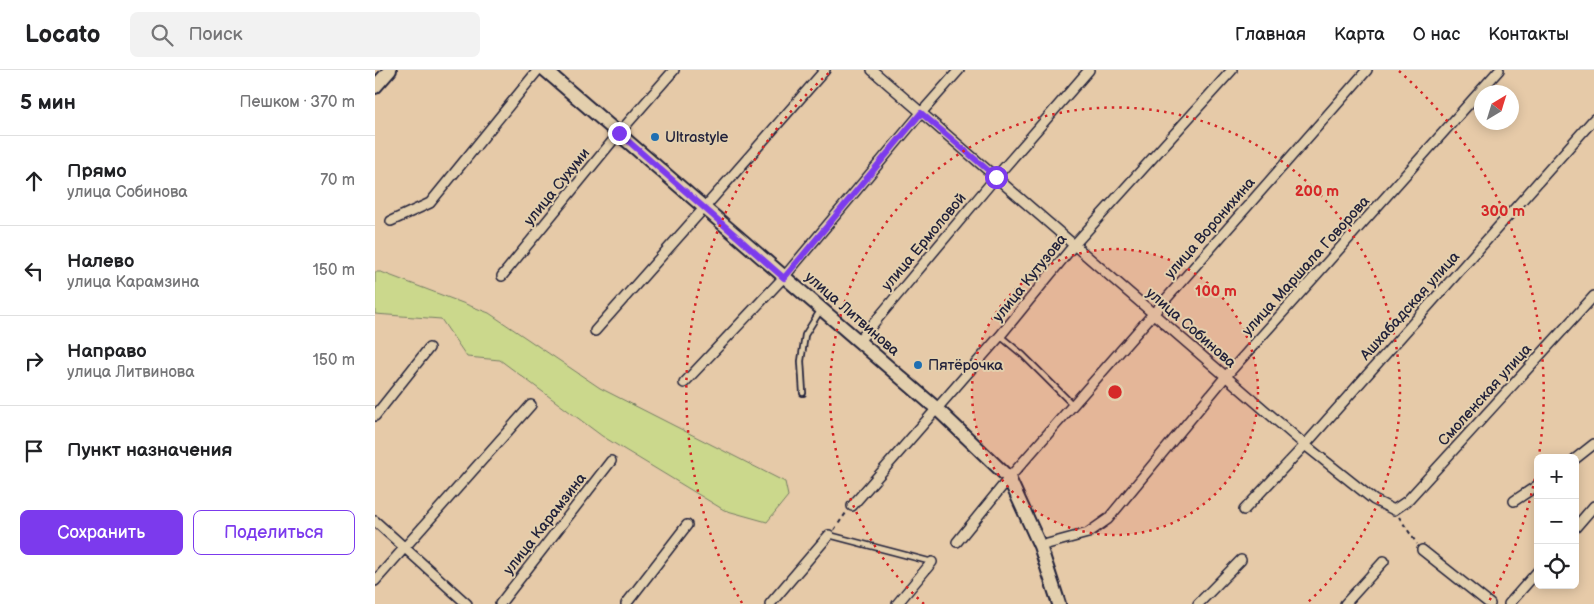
<!DOCTYPE html>
<html lang="ru">
<meta charset="utf-8">
<style>
body{margin:0;font-family:"Balsamiq Sans",sans-serif;background:#f2f2f2;color:#202124}
.controls{position:absolute;right:15px;bottom:15px;display:grid;overflow:hidden;border-radius:8px;box-shadow:0 2px 12px #0003}
.controls button{width:45px;height:45px;display:grid;place-items:center;padding:0;border:0;border-bottom:1px solid #e0e0e0;background:#fff;color:#202124;font:25px sans-serif}
.compass{position:absolute;left:1099px;top:15px;width:45px;height:45px;border-radius:50%;background:#fff;box-shadow:0 2px 12px #0003;rotate:38deg}
.stop{position:absolute;width:15px;height:15px;margin:-11px;border:4px solid #7c3aed;border-radius:50%;background:#fff}
.stop.end{background:#7c3aed;border-color:#fff;box-shadow:0 1px 5px #0008}
.list{margin:0;padding:0;list-style:none}
h2{display:flex;justify-content:space-between;align-items:center;height:65px;margin:0;padding:0 20px;font-size:21px}
h2 small{font-size:16px;font-weight:400;color:#757577}
.list li{display:grid;grid-template-columns:32px 1fr auto;gap:15px;align-items:center;box-sizing:border-box;height:90px;padding:0 20px;border-top:1px solid #e0e0e0}
.list b{display:block;font-size:19px;white-space:nowrap}
.list p{margin:0;font-size:16px;white-space:nowrap;color:#757577}
.list em{font-size:16px;font-style:normal;color:#757577}
.actions{display:flex;gap:10px;padding:15px 20px}
.actions a{flex:1;padding:11px 0;border:1px solid #7c3aed;border-radius:8px;text-align:center;font-size:18px;color:#7c3aed}
.actions .main{background:#7c3aed;color:#fff}
.icon{flex:none;width:28px;height:28px;fill:none;stroke:currentColor;stroke-width:2;stroke-linecap:round;stroke-linejoin:round}
.map{position:relative;flex:none;width:1219px;height:534px;overflow:hidden}
header{display:flex;align-items:center;gap:30px;box-sizing:border-box;height:70px;padding:0 25px;background:#fff;border-bottom:1px solid #e0e0e0}
header strong{font-size:24px}
nav{display:flex;gap:28px;margin-inline-start:auto;font-size:18px}
.search{width:350px;height:45px;background:#f2f2f2;display:flex;align-items:center;gap:12px;box-sizing:border-box;padding:0 18px;border-radius:8px;color:#757577;font-size:19px}
main{display:flex}
aside{flex:1;background:#fff}
.map>svg:first-child{display:block}
.green{fill:#cbd88c;stroke:#767d64}
.lines{fill:none;stroke-linecap:round;stroke-linejoin:round}
.lane-casing{stroke:#22223b;stroke-width:8}
.street-casing{stroke:#22223b;stroke-width:12}
.secondary-casing{stroke:#22223b;stroke-width:16}
.path{stroke:#22223b;stroke-width:2;stroke-dasharray:4 4;stroke-linecap:butt}
.lane{stroke:#e3cfad;stroke-width:4.5}
.street{stroke:#e3cfad;stroke-width:9}
.secondary{stroke:#e3cfad;stroke-width:12}
.route{stroke:#7c3aed;stroke-width:6}
.ring{fill:none;stroke:#d62828;stroke-width:2.5;stroke-dasharray:2.5 5}
.poi-dot{fill:#1f6fb2;stroke:#e3cfad;stroke-width:2}
.labels{text-anchor:middle;dominant-baseline:central;stroke-width:4;stroke-linejoin:round;paint-order:stroke}
.poi-label{font-size:15px;fill:#22223b;stroke:#e3cfad;text-anchor:start}
.street-label{font-size:15px;fill:#22223b;stroke:#e3cfad}
.centre{fill:#d62828;stroke:#e3cfad;stroke-width:2.5}
.ring-label{font-size:15px;text-anchor:middle;font-weight:bold;fill:#d62828;stroke:#e3cfad;stroke-width:4;stroke-linejoin:round;paint-order:stroke}
</style>
<header>
<strong>Locato</strong>
<div class="search"><svg class="icon" aria-label="search" viewBox="0 0 24 24"><circle cx="10" cy="10" r="6"/><path d="M15 15l6 6"/></svg>Поиск</div>
<nav><a>Главная</a><a>Карта</a><a>О нас</a><a>Контакты</a></nav>
</header>
<main>
<aside>
<h2>5 мин<small>Пешком · 370 m</small></h2>
<ul class="list">
<li><svg class="icon" aria-label="ahead" viewBox="0 0 24 24"><path d="M12 20V5M6 11l6-6 6 6"/></svg><div><b>Прямо</b><p>улица Собинова</p></div><em>70 m</em></li>
<li><svg class="icon" aria-label="left" viewBox="0 0 24 24"><path d="M17 20v-9H6M10 6l-5 5 5 5"/></svg><div><b>Налево</b><p>улица Карамзина</p></div><em>150 m</em></li>
<li><svg class="icon" aria-label="right" viewBox="0 0 24 24"><path d="M7 20v-9h11M14 6l5 5-5 5"/></svg><div><b>Направо</b><p>улица Литвинова</p></div><em>150 m</em></li>
<li><svg class="icon" aria-label="arrive" viewBox="0 0 24 24"><path d="M6 21V4h12l-3 4 3 4H6"/></svg><div><b>Пункт назначения</b></div></li>
</ul>
<div class="actions"><a class="main">Сохранить</a><a>Поделиться</a></div>
</aside>
<div class="map">
<svg width="1219" height="534" viewBox="0 0 1219 534">
<rect width="100%" height="100%" fill="#e6caa8"/>
<filter id="ink" filterUnits="userSpaceOnUse"><feTurbulence type="fractalNoise" baseFrequency=".02" numOctaves="2"/><feDisplacementMap in="SourceGraphic" scale="10" xChannelSelector="R" yChannelSelector="G"/><feConvolveMatrix kernelMatrix="1 2 1 2 8 2 1 2 1" color-interpolation-filters="sRGB"/></filter>
<g filter="url(#ink)">
<path class="green" d="M0,202H6L114,243L225,318L410,412L413,426L392,452L349,440L227,366L125,290L92,287L66,249L0,244Z"/>
<g class="lines">
<defs>
<path id="lane" d="M625,266L648,285L698,335
M428,323L426,291L430,265L445,241
M454,465L557,492"/>
<path id="street" d="M497,0L930,375L999,430L1019,440L1032,431L1219,226
M16,151L55,133L163,0
M127,206L244,63L299,0
M220,261L330,137L450,0
M483,272L621,107L714,0
M309,313L409,207L546,43L584,0
M0,346L54,278
M1200,389L1219,374
M1139,431L1163,415
M477,436L625,266L699,175L857,0
M869,440L930,375L1219,49
M0,451L92,534
M1200,458L1219,436
M582,472L634,408L992,0
M665,476L713,463L733,449L851,306L1124,0
M1047,480L1115,534
M0,511L156,335
M125,534L236,391
M251,534L312,455
M395,534L454,465
M522,534L557,492
M823,534L866,490
M970,534L1009,491
M1134,534L1163,501"/>
<path id="secondary" d="M170,0L561,338L634,408L665,476L684,534
M0,17L15,0"/>
</defs>
<use href="#lane" class="lane-casing"/>
<use href="#street" class="street-casing"/>
<use href="#secondary" class="secondary-casing"/>
<path class="path" d="M1024,447L1042,474
M459,460L471,443"/>
<use href="#lane" class="lane"/>
<use href="#street" class="street"/>
<use href="#secondary" class="secondary"/>
</g>
</g>
<g class="lines" filter="url(#ink)">
<path class="route" d="M244,63L409,208L546,43L621,107"/>
</g>
<circle cx="740" cy="322" r="143" fill="#d62828" fill-opacity=".12"/>
<g class="ring">
<circle cx="740" cy="322" r="143"/>
<path d="M549 534A285 285 0 1 1 931 534"/>
<path d="M367 533A428 428 0 0 1 456 1M1024 1A428 428 0 0 1 1113 533"/>
</g>
<g class="poi-dot">
<circle cx="280" cy="67" r="5"/>
<circle cx="543" cy="295" r="5"/>
</g>
<g class="labels">
<g class="poi-label">
<text x="290" y="67">Ultrastyle</text>
<text x="553" y="295">Пятёрочка</text>
</g>
<g class="street-label">
<text transform="translate(182 117) rotate(-51)">улица Сухуми</text>
<text transform="translate(835 158) rotate(-49)">улица Воронихина</text>
<text transform="translate(549 172) rotate(-50)">улица Ермоловой</text>
<text transform="translate(931 196) rotate(-48)">улица Маршала Говорова</text>
<text transform="translate(655 208) rotate(-51)">улица Кутузова</text>
<text transform="translate(1035 236) rotate(-48)">Ашхабадская улица</text>
<text transform="translate(477 244) rotate(41)">улица Литвинова</text>
<text transform="translate(816 258) rotate(41)">улица Собинова</text>
<text transform="translate(1110 325) rotate(-48)">Смоленская улица</text>
<text transform="translate(170 454) rotate(-52)">улица Карамзина</text>
</g>
</g>
<circle cx="740" cy="322" r="8" class="centre"/>
<g class="ring-label">
<text x="942" y="126">200 m</text>
<text x="1128" y="146">300 m</text>
<text x="841" y="226">100 m</text>
</g>
</svg>
<div class="controls">
<button>+</button>
<button>−</button>
<button><svg class="icon" aria-label="locate" viewBox="0 0 24 24"><circle cx="12" cy="12" r="6"/><path d="M12 2v4M12 18v4M2 12h4M18 12h4"/></svg></button>
</div>
<svg class="compass" viewBox="-18 -18 36 36"><path d="M0-13l5 13h-10z" fill="#e53935"/><path d="M0 13l5-13h-10z" fill="#757577"/></svg>
<div class="stop" style="left:621px;top:107px"></div>
<div class="stop end" style="left:244px;top:63px"></div>
</div>
</main>
